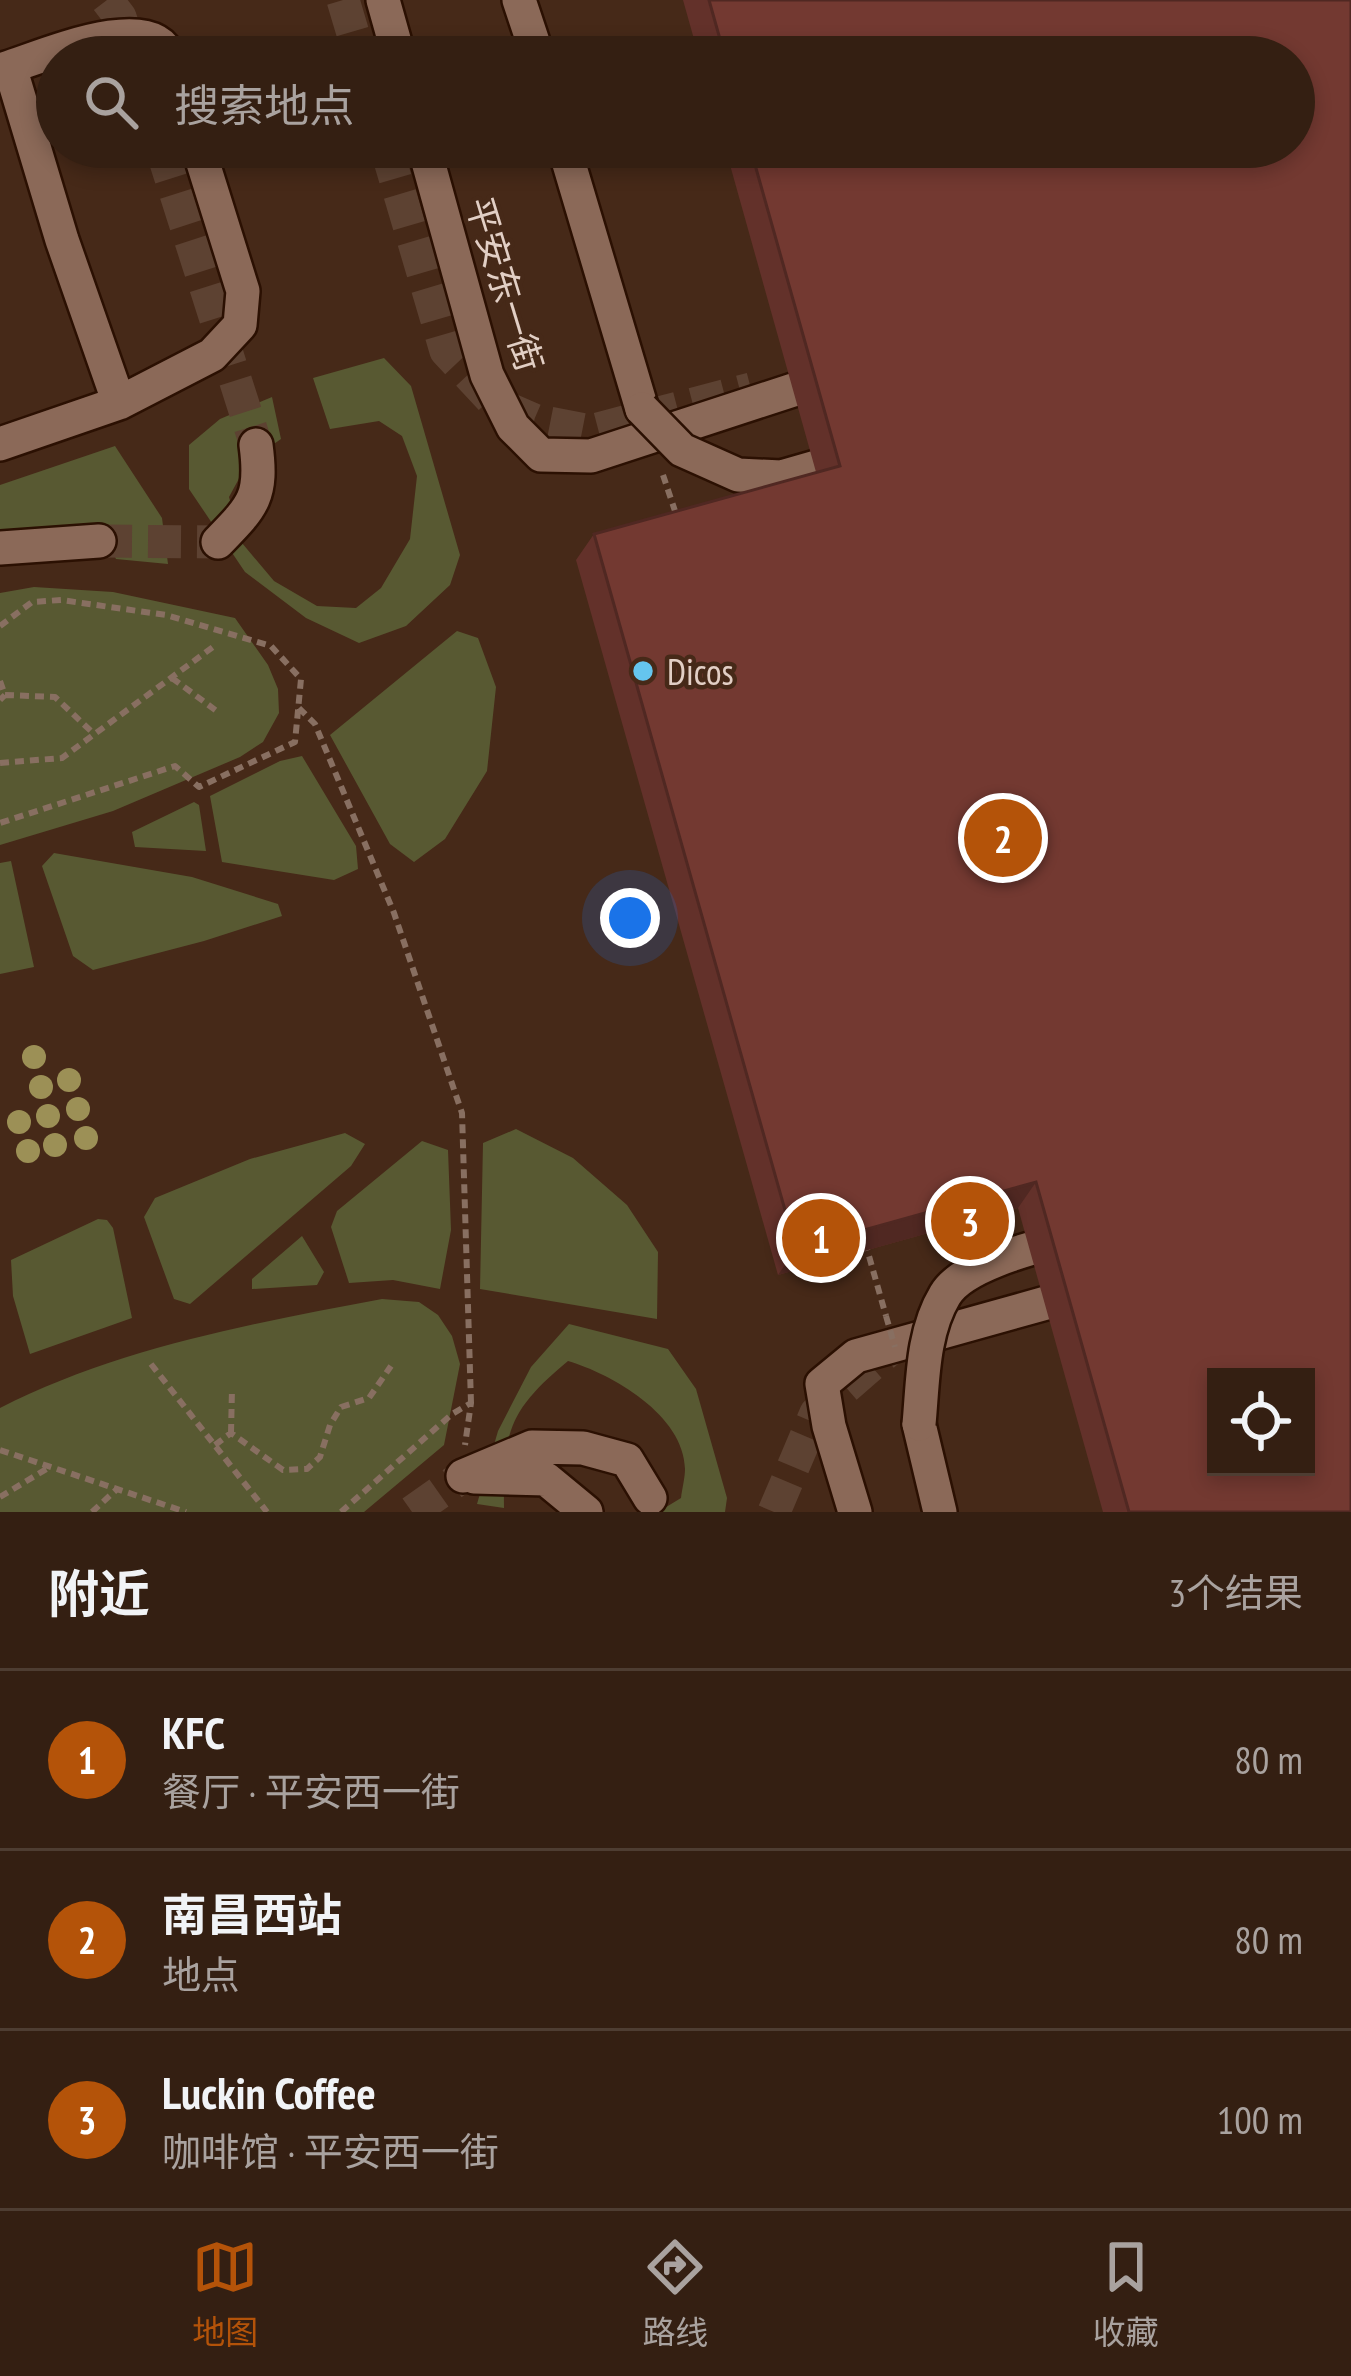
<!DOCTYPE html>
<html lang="zh">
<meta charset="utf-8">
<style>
body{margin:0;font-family:"PT Sans Narrow","Noto Sans SC",sans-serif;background:#3f2c20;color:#f1f3f6}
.controls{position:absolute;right:36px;bottom:36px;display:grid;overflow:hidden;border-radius:0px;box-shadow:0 6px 18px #0003}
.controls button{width:108px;height:108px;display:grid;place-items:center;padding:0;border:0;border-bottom:3px solid #4e3d32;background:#341f12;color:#f1f3f6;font:60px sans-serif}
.you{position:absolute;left:630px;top:918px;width:42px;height:42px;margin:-30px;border:9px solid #fff;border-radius:50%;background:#1a73e8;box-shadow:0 0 0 18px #1a73e833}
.badge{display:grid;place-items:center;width:78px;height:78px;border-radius:50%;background:#b45309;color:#fff;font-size:39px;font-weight:700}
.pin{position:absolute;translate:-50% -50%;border:6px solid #fff;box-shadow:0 3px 12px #0006}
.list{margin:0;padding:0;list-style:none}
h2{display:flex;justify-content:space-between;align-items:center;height:156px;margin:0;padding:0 48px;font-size:51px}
h2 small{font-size:39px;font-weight:400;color:#a9a29f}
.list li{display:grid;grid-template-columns:78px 1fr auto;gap:36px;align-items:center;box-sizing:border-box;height:180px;padding:0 48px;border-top:3px solid #4e3d32}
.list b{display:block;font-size:45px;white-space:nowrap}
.list p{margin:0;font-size:39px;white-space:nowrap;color:#a9a29f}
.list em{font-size:39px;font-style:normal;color:#a9a29f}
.icon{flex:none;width:66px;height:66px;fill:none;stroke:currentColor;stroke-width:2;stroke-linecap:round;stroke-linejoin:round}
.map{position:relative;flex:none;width:1351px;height:1512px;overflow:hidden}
.search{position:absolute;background:#341f12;box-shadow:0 6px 18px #0003;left:36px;right:36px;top:36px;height:132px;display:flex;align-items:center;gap:30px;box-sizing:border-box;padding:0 42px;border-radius:66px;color:#a9a29f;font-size:45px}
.sheet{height:696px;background:#341f12}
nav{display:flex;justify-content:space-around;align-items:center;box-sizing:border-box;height:168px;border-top:3px solid #4e3d32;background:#341f12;font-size:33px;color:#a9a29f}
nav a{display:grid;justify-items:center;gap:6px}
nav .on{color:#b45309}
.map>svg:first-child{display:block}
.green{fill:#585932}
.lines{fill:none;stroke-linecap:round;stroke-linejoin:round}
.minor-tunnel{stroke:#5d4232;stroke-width:33;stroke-dasharray:33 16;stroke-linecap:butt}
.minor-casing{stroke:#2b1002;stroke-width:38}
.path{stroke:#886f61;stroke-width:6;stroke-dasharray:9 6;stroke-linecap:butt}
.minor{stroke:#8b6958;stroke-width:33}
.minor-bridge-casing{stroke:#2b1002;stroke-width:38;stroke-linecap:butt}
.path-bridge{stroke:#886f61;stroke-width:6;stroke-dasharray:9 6;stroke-linecap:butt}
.minor-bridge{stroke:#8b6958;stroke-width:33}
.tree{fill:#9c9056}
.wall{fill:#63312a}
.shaded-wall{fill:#502822}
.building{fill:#733931;stroke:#502822;stroke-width:3;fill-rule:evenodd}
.poi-dot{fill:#65c5ee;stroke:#462918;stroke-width:4.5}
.labels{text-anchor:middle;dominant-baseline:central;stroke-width:9;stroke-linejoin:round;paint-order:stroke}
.street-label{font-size:36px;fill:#e2cfc5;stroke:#462918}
.poi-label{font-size:36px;fill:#e2cfc5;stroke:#462918;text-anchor:start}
</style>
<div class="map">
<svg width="1351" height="1512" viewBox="0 0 1351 1512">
<rect width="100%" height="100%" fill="#462918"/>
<path class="green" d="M384,358L411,386L460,555L450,585L406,626L359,643L306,618L245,572L189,489V445L220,419L272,397L281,439L248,462L229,497L242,543L274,581L317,606L356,608L381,588L410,539L417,476L402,436L379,421L330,429L313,378Z
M115,446L162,518L168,564L116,559L101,529L0,535V485Z
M34,587L113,592L235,618L268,665L278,689L279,713L263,742L240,757L113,811L0,845V593Z
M457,631L478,638L496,687L487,771L445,839L414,862L390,844L330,735Z
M302,756L356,846L358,869L334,880L222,862L210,796L280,761Z
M194,802L199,805L206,851L135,847L132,832Z
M54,853L192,877L278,904L282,916L204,941L93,970L73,956L42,866Z
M11,861L34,967L0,974V863Z
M516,1129L573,1158L627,1205L658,1252L657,1319L480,1289L483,1143Z
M345,1133L365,1144L351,1166L190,1304L174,1299L144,1217L155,1198L250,1159Z
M422,1141L448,1150L451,1230L440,1289L393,1280L349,1283L331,1227L337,1211Z
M98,1219L107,1220L113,1228L132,1318L30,1354L13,1296L11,1260Z
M302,1236L324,1272L317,1285L252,1289V1279Z
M382,1299L419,1302L438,1315L452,1336L460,1364L444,1445L364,1512H0V1408C117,1348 254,1323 382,1299Z
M569,1324L668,1349L696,1389L727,1498L725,1512H658L681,1498C682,1489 685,1478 685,1469C684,1415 612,1374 568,1361C508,1411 503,1432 504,1508L477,1504L498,1431L531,1367Z"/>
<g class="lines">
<path class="minor-tunnel" d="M107,0L120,17L133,57
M343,0L360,57
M161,147L256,445
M386,147L446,351L495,403L534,420L590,431L751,389
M99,541L218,542
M412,1512L463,1476
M774,1512L816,1413L897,1343"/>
<defs>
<path id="minor" d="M383,0L399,57
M519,0L538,57
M10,67L62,240L119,403
M0,70C38,59 151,7 169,57
M424,147L487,375L513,427L541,455L591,456L793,390
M564,147L642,409
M0,444L119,403L212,355L240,325L243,291L198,147
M218,542C253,506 263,497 256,445
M0,548L99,541
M919,1424L940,1512
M463,1476L532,1447L583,1448L627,1460L650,1498
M474,1477L546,1479L586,1512
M855,1512L829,1426L822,1384L856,1356L1046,1303"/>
</defs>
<use href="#minor" class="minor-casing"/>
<path class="path" d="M0,626L32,602L61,600L166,615L271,646L301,679L295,742L199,787L175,766L0,823
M172,678L218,712
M0,681L5,695L0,700
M5,695L55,697L94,734
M299,708L315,724L394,913L462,1113L471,1403
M0,763L62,758L217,644
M865,1242L886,1316
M151,1364L267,1512
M231,1433L232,1389
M215,1445L231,1433L283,1470L307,1469L320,1457L330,1425L341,1407L369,1398L391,1366
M0,1450L186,1512
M0,1497L48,1468
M92,1512L117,1489
M341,1512L452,1414L471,1403L465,1445"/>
<use href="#minor" class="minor"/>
<defs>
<path id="minor-bridge" d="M642,409L682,450L738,475L781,477L854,456
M919,1424C923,1382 922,1333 945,1295C963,1264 1039,1246 1072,1237"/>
</defs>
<use href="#minor-bridge" class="minor-bridge-casing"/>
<path class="path-bridge" d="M663,475L676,514
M886,1316L895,1347"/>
<use href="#minor-bridge" class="minor-bridge"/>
</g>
<g class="tree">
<circle cx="34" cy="1057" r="12"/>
<circle cx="69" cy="1080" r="12"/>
<circle cx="41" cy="1087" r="12"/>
<circle cx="78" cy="1109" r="12"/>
<circle cx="48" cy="1116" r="12"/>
<circle cx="19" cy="1122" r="12"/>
<circle cx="86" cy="1138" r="12"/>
<circle cx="55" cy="1145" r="12"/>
<circle cx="28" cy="1151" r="12"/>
</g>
<path class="wall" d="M683,0H1351V1512H1103L1018,1208L778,1275L576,560L594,534L816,472L725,147H1294V57H699Z"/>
<path class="shaded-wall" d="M1036,1182L1018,1208L778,1275L796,1249Z"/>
<path class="building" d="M709,0H1351V1512H1129L1036,1182L796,1249L594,534L840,466L750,147H1294V57H725ZM1216,1377H1306V1467H1216Z"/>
<circle class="poi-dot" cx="643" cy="671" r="12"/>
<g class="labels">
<g class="street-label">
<text transform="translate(505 284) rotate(73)">平安东一街</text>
</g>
<g class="poi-label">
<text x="667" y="671">Dicos</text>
</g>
</g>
</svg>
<div class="controls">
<button><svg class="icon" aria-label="locate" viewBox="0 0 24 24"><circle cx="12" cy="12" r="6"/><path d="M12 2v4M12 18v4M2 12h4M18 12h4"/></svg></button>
</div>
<div class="you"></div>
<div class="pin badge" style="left:821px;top:1238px">1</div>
<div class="pin badge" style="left:1003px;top:838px">2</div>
<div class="pin badge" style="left:970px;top:1221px">3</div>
<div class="search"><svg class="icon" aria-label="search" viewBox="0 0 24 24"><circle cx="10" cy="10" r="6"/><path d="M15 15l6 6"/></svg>搜索地点</div>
</div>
<section class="sheet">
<h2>附近<small>3个结果</small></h2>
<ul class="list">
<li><span class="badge">1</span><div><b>KFC</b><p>餐厅 · 平安西一街</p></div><em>80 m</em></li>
<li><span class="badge">2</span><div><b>南昌西站</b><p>地点</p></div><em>80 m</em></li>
<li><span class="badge">3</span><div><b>Luckin Coffee</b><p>咖啡馆 · 平安西一街</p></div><em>100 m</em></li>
</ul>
</section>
<nav>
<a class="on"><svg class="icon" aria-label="map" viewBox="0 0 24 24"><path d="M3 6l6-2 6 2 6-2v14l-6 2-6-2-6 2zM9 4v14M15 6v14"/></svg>地图</a>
<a><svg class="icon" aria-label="directions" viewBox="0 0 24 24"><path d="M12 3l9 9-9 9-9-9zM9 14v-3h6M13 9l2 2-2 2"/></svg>路线</a>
<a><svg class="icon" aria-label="saved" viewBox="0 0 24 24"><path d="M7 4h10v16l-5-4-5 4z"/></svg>收藏</a>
</nav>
